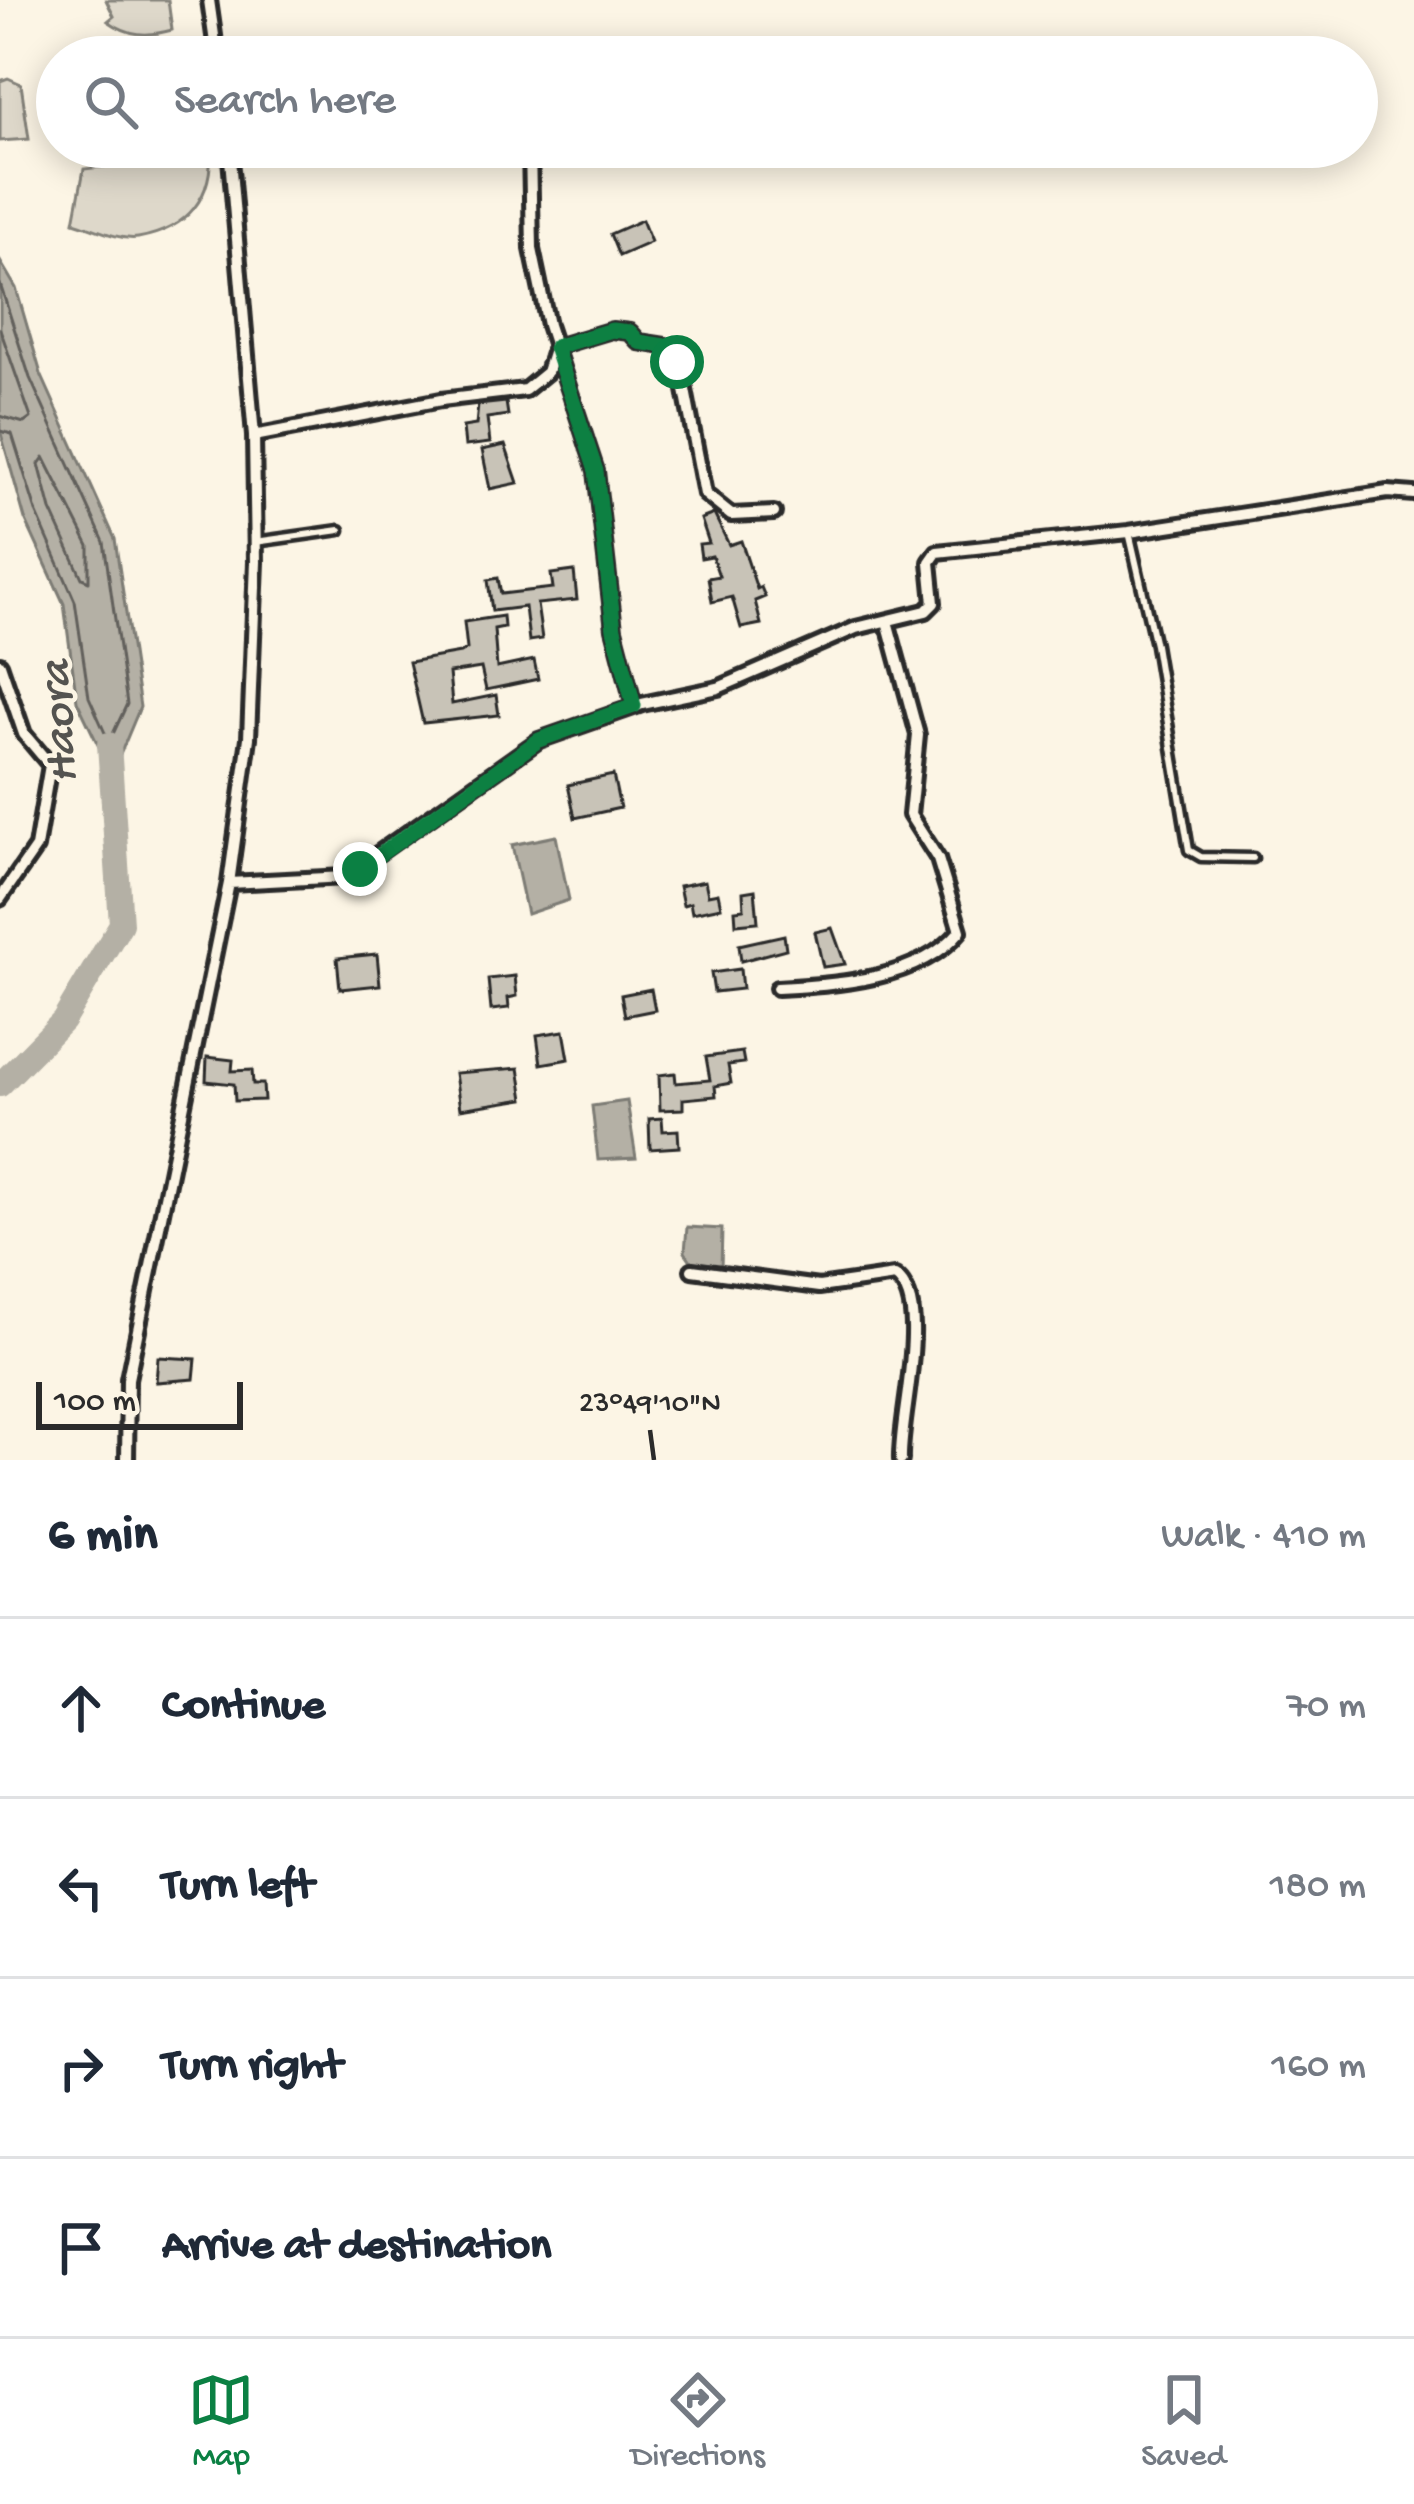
<!DOCTYPE html>
<meta charset="utf-8">
<style>
body{margin:0;font-family:"Gochi Hand",sans-serif;background:#f2f2f3;color:#1f2937}
.scale{position:absolute;left:36px;bottom:30px;width:207px;box-sizing:border-box;padding-left:12px;border:6px solid #2b2b2b;border-top:0;font-size:33px;line-height:42px;white-space:nowrap;color:#2b2b2b;-webkit-text-stroke:9px #fcf5e5;paint-order:stroke}
.stop{position:absolute;width:36px;height:36px;margin:-27px;border:9px solid #0b8043;border-radius:50%;background:#fff}
.stop.end{background:#0b8043;border-color:#fff;box-shadow:0 3px 12px #0008}
.list{margin:0;padding:0;list-style:none}
h2{display:flex;justify-content:space-between;align-items:center;height:156px;margin:0;padding:0 48px;font-size:51px}
h2 small{font-size:39px;font-weight:400;color:#747a83}
.list li{display:grid;grid-template-columns:78px 1fr auto;gap:36px;align-items:center;box-sizing:border-box;height:180px;padding:0 48px;border-top:3px solid #e0e1e3}
.list b{display:block;font-size:45px;white-space:nowrap}
.list em{font-size:39px;font-style:normal;color:#747a83}
.icon{flex:none;width:66px;height:66px;fill:none;stroke:currentColor;stroke-width:2;stroke-linecap:round;stroke-linejoin:round}
.map{position:relative;flex:none;width:1414px;height:1460px;overflow:hidden}
.search{position:absolute;background:#fff;box-shadow:0 6px 30px #0003;left:36px;right:36px;top:36px;height:132px;display:flex;align-items:center;gap:30px;box-sizing:border-box;padding:0 42px;border-radius:66px;color:#747a83;font-size:45px}
.sheet{height:876px;background:#fff}
nav{display:flex;justify-content:space-around;align-items:center;box-sizing:border-box;height:168px;border-top:3px solid #e0e1e3;background:#fff;font-size:33px;color:#747a83}
nav a{display:grid;justify-items:center;gap:6px}
nav .on{color:#0b8043}
.map>svg:first-child{display:block}
.green{fill:#ded8ca;stroke:#84827a;stroke-width:3}
.water{fill:#b4b0a5;stroke:#7d7b74;stroke-width:3}
.lines{fill:none;stroke-linecap:round;stroke-linejoin:round}
.shore{stroke:#62605c;stroke-width:3}
.river{stroke:#b4b0a5;stroke-width:24}
.building{fill:#c8c3b7;stroke:#2b2b2b;stroke-width:3}
.lane-casing{stroke:#2b2b2b;stroke-width:15}
.street-casing{stroke:#2b2b2b;stroke-width:20}
.lane{stroke:#fcf5e5;stroke-width:6}
.street{stroke:#fcf5e5;stroke-width:10}
.route{stroke:#0b8043;stroke-width:15}
.ticks{fill:none;stroke:#2b2b2b;stroke-width:4.5}
.labels{text-anchor:middle;dominant-baseline:central;stroke-width:9;stroke-linejoin:round;paint-order:stroke}
.water-label{font-size:48px;font-style:italic;fill:#545350;stroke:#fcf5e5}
.ticks-label{font-size:30px;text-anchor:middle;fill:#2b2b2b;stroke:#fcf5e5;stroke-width:9;stroke-linejoin:round;paint-order:stroke}
</style>
<div class="map">
<svg width="1414" height="1460" viewBox="0 0 1414 1460">
<rect width="100%" height="100%" fill="#fcf5e5"/>
<filter id="ink" filterUnits="userSpaceOnUse"><feTurbulence type="fractalNoise" baseFrequency=".00833" numOctaves="2"/><feDisplacementMap in="SourceGraphic" scale="24" xChannelSelector="R" yChannelSelector="G"/><feConvolveMatrix kernelMatrix="1 2 1 2 8 2 1 2 1" color-interpolation-filters="sRGB"/></filter>
<g filter="url(#ink)">
<path class="green" d="M106,0H168L172,30C147,37 129,36 108,21L114,16Z
M8,78L21,84L29,139L0,141V81Z
M172,147H210C214,197 188,229 138,238C119,241 92,227 74,222L84,169L163,160Z"/>
<path class="water" d="M0,261L16,288L41,374L115,539L140,707L112,774L77,701L64,604L25,519L0,430Z
M556,836L569,900L527,914L512,845Z
M627,1101L636,1158L598,1160L592,1106Z
M687,1227L722,1229L721,1269L694,1265L685,1252Z"/>
<g class="lines">
<path class="shore" d="M0,284L30,378L104,542L127,704L112,736L105,733L89,697L75,601L37,514L12,434L0,431
M0,329L31,418L24,423L0,416
M44,457L89,546V581L82,578L51,510L39,464Z"/>
<path class="river" d="M0,1085L63,1021L121,924L109,744"/>
</g>
<path class="building" d="M642,220L651,242L619,256L610,234Z
M506,402L508,415L487,418L490,443L465,446L463,427L476,425L478,405Z
M505,445L518,483L490,489L482,450Z
M714,514L729,545L741,541L757,589L761,587L765,597L755,601L761,624L741,628L732,597L712,602L708,578L719,576L712,556L701,558L699,544L709,543L701,519Z
M574,571L577,600L537,604L542,639L529,641L525,607L492,611L488,580L498,578L501,594L553,588L551,574Z
M503,616L504,627L494,629L497,668L534,660L538,679L486,690L481,668L449,673L452,704L496,695L499,715L423,723L409,662L460,653L467,649L464,622Z
M613,775L620,808L575,818L568,785Z
M705,881L708,895L718,893L721,907L692,913L690,903L683,905L679,886Z
M755,890L758,922L736,924L735,910L744,909L743,892Z
M832,928L845,964L823,967L815,932Z
M784,935L786,949L741,961L739,945Z
M377,954L380,985L340,989L337,958Z
M740,969L742,989L714,992L711,973Z
M515,976L517,996L508,998L509,1008L491,1010L488,979Z
M651,989L655,1010L625,1016L621,995Z
M564,1031L569,1059L541,1064L537,1035Z
M742,1052L744,1063L728,1065L731,1083L715,1086L716,1096L683,1099V1109L660,1110L659,1075L675,1073L676,1083L710,1080L706,1057Z
M207,1057L233,1060L232,1071L252,1070L253,1084H263L264,1100L235,1101L234,1084L206,1081Z
M519,1068L524,1099L460,1109L455,1073Z
M662,1118L663,1131L678,1130L679,1147L650,1149L649,1119Z
M158,1357L196,1359L194,1379L156,1382Z"/>
<g class="lines">
<defs>
<path id="lane" d="M1129,532L1155,645L1189,850L1201,857L1253,858
M255,542L340,530"/>
<path id="street" d="M209,0L217,57
M530,147L532,249L548,325L596,471L614,629L634,706
M254,436L441,400L525,390L547,372L555,347L612,330L630,332L639,342L665,346L681,369L705,494L731,515L774,513
M0,664L24,734L50,765L36,847L0,899
M229,883L345,877L539,740L642,704L718,688L856,628L926,611L934,603L930,562L937,552L1129,532L1388,492L1414,494
M777,988C835,985 920,980 960,931L938,859L910,815L918,735L887,621
M692,1270L819,1287L895,1276C933,1303 899,1416 901,1460
M127,1460L128,1379L229,883L249,738L256,562L254,436L229,147"/>
</defs>
<use href="#lane" class="lane-casing"/>
<use href="#street" class="street-casing"/>
<use href="#lane" class="lane"/>
<use href="#street" class="street"/>
</g>
</g>
<g class="lines" filter="url(#ink)">
<path class="route" d="M360,869L539,740L634,706L614,629L596,471L555,347L612,330L630,332L639,342L665,346L677,362"/>
</g>
<path class="ticks" d="M650,1430L654,1460"/>
<g class="labels">
<g class="water-label">
<text transform="translate(63 722) rotate(-94)">Haora</text>
</g>
</g>
<g class="ticks-label">
<text x="650" y="1411">23°49'10"N</text>
</g>
</svg>
<div class="scale">100 m</div>
<div class="stop" style="left:677px;top:362px"></div>
<div class="stop end" style="left:360px;top:869px"></div>
<div class="search"><svg class="icon" aria-label="search" viewBox="0 0 24 24"><circle cx="10" cy="10" r="6"/><path d="M15 15l6 6"/></svg>Search here</div>
</div>
<section class="sheet">
<h2>6 min<small>Walk · 410 m</small></h2>
<ul class="list">
<li><svg class="icon" aria-label="ahead" viewBox="0 0 24 24"><path d="M12 20V5M6 11l6-6 6 6"/></svg><div><b>Continue</b></div><em>70 m</em></li>
<li><svg class="icon" aria-label="left" viewBox="0 0 24 24"><path d="M17 20v-9H6M10 6l-5 5 5 5"/></svg><div><b>Turn left</b></div><em>180 m</em></li>
<li><svg class="icon" aria-label="right" viewBox="0 0 24 24"><path d="M7 20v-9h11M14 6l5 5-5 5"/></svg><div><b>Turn right</b></div><em>160 m</em></li>
<li><svg class="icon" aria-label="arrive" viewBox="0 0 24 24"><path d="M6 21V4h12l-3 4 3 4H6"/></svg><div><b>Arrive at destination</b></div></li>
</ul>
</section>
<nav>
<a class="on"><svg class="icon" aria-label="map" viewBox="0 0 24 24"><path d="M3 6l6-2 6 2 6-2v14l-6 2-6-2-6 2zM9 4v14M15 6v14"/></svg>Map</a>
<a><svg class="icon" aria-label="directions" viewBox="0 0 24 24"><path d="M12 3l9 9-9 9-9-9zM9 14v-3h6M13 9l2 2-2 2"/></svg>Directions</a>
<a><svg class="icon" aria-label="saved" viewBox="0 0 24 24"><path d="M7 4h10v16l-5-4-5 4z"/></svg>Saved</a>
</nav>
